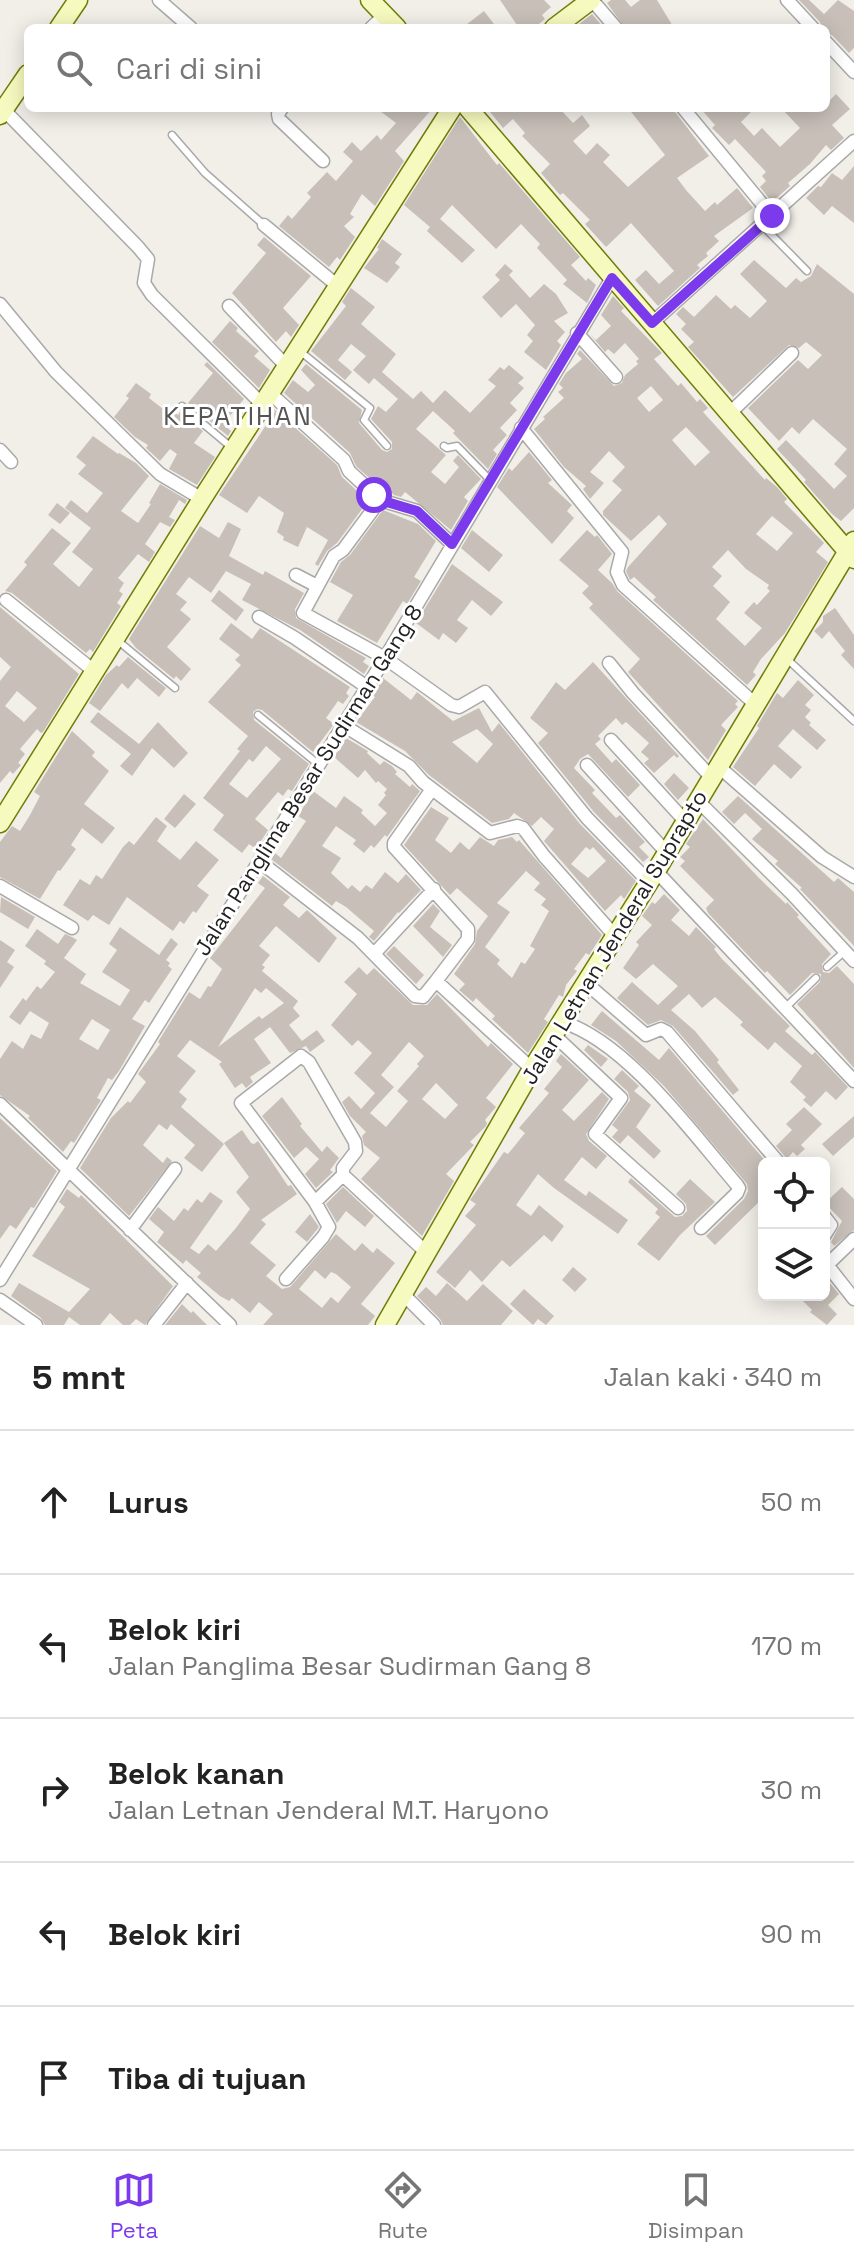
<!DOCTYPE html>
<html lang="id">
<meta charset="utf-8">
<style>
body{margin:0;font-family:"Space Grotesk",sans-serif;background:#f2f2f2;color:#222}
.controls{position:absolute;right:24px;bottom:24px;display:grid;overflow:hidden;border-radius:12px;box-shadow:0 4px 20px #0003}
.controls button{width:72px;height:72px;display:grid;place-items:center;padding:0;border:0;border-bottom:2px solid #e0e0e0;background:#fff;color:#222;font:40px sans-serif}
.stop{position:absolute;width:24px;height:24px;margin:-18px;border:6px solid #7c3aed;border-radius:50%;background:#fff}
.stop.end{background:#7c3aed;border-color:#fff;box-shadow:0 2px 8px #0008}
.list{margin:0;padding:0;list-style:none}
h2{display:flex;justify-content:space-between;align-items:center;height:104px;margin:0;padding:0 32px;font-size:34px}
h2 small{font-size:26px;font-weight:400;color:#767676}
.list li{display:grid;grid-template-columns:52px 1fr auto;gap:24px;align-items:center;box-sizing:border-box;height:144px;padding:0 32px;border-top:2px solid #e0e0e0}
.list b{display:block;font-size:30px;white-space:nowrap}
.list p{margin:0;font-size:26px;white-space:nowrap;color:#767676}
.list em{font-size:26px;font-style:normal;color:#767676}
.icon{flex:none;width:44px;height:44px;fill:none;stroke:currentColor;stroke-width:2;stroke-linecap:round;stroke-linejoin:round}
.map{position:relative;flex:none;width:854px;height:1325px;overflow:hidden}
.search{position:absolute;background:#fff;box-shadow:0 4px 20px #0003;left:24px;right:24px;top:24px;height:88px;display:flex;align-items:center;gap:20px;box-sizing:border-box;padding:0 28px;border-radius:12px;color:#767676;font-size:30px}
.sheet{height:824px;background:#fff}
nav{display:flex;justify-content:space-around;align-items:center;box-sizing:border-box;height:112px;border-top:2px solid #e0e0e0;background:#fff;font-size:22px;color:#767676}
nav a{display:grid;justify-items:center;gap:4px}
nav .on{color:#7c3aed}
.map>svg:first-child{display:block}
.building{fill:#c7bfb8;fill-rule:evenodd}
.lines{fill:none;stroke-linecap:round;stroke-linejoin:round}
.lane-casing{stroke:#a9a9a9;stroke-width:9}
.street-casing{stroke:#a9a9a9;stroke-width:15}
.secondary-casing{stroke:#707d05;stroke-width:21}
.lane{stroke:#fff;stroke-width:6}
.street{stroke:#fff;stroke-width:12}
.secondary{stroke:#f7fabf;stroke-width:18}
.route{stroke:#7c3aed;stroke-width:10}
.labels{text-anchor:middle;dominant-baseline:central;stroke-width:6;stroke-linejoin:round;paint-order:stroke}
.street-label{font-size:22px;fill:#222;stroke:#fff}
.quarter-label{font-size:26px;letter-spacing:2px;fill:#555;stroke:#fff}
</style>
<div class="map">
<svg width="854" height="1325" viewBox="0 0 854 1325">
<rect width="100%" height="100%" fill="#f2efe9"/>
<path class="building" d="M500,0H544L551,7L542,15L545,19L534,28H519Z
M611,0H625L631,7L640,0H657L674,28H625L607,3Z
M799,0H809L824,14L838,0L854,11V48L849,53L833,36L826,33V28H822L820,22Z
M484,11L497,28H462Z
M592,14L604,28H574Z
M836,94L850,109L832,125L844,138L831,150L826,145L810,164L788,183L790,186L772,202L760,187L766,181L762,176L766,172L735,139L729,145L712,128L715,125L700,108H755L741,122L754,136L762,128L780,147L800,128L781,108H826V104Z
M376,108H433L395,151L404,161L377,203L375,206L362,194L350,214L354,217L344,226L355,237L340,260L337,257L329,267L279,226L288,215L292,219L311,197L307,193L327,172L336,181L353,161L343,152L352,142L361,151L377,135L381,140L396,123Z
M487,108H559L573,123L582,115L590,126L573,141L586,155L597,143L610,155L603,162L628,187L665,155L628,108H672L709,156L677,178L686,190L705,211L715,202L717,205L737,188L753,208L714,236L719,241L706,253L708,256L697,265L700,268L658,306L635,280L646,270L659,284L674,271L631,223L606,247L585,224L590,220L563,193L560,195L541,173L550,164L522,136L525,133L513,119L503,128Z
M460,117L497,165L499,163L580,257L571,265L586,281L588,278L596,285L587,303L563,284L567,280L537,248L540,244L521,224L496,249L452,205L440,219L475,250L462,263L427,231L430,227L404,205Z
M854,166V223L832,206L824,215L806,198L818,186L821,187L832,173L842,180Z
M264,237L311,276L283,308L299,325L291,337L286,331L276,342L232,293L266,253L257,245Z
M382,239L402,254L395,263L400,267L387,283L364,268L379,249L377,248Z
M754,260L786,288L796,278L801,282L811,276L817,264L854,294V508L841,521L832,514L804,482L806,480L777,449L786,440L834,489L847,476L834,464L847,449L813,419L799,434L792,427L779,441L748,408L798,360L808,369L822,355L806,342L799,348L789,345L733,397L688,347L694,342L681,329L686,324L676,314L683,307L694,317L716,295L731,309L735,305L750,318L767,301L740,274Z
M505,264L513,271L509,275L530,298L544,284L556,294L568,313L554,321L565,332L557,341L561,345L546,370L524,352L533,341L527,335L535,325L516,304L501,318L482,297L500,280L495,275Z
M351,288L375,307L361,324L396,354L382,372L413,399L421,391L433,403L445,390L470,413L496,386L488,380L500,367L504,370L509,365L524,378L518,383L524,388L510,403L517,410L500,428L507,435L493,450L497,454L488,469L453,433L455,431L433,411L416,429L446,455L431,472L445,484L459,467L453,461L458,455L481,479L464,497L468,501L451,530L405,492L401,497L394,495L379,482L376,484L356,466L350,453L284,393L293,380L308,392L315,385L301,370L306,364L362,410L359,423L382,450L387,452L392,449V442L371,419L378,406L386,412L398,399L374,378L369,384L353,370L366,356L351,344L338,360L352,372L345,380L311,351L346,306L342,302Z
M613,296L624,308L621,311L662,353L654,359L678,386L681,383L697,402L700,399L708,408L703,412L765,480L766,478L777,487L787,499L784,502L824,543L816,552L828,562L785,633L761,659L753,672L756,675L747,685L653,600L656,597L634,577L630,580L626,571L628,567L667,524L659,515L631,541L603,515V511L622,490L612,481L625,467L609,451L590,472L604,483L590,499L583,489L586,486L564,467L534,429L545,419L543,417L564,398L558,392L563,388L559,384L566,373L582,359L577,354L580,350L614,386L622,383L625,375L638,364L636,361L639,359L625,343L614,354L608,349L605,352L590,334L596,340L611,326L601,315ZM651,386L663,400L649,412L637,398ZM686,427L710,452L695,466L672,440ZM772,516L793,533L777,551L756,534ZM728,550L746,569L769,585L767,588L770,591L757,605L754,602L744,613L762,628L745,646L716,619L730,602L713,586L722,576L712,567Z
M230,321L238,328L236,331L259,351L254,356L270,370L259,388L212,342Z
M207,362L244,399L223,424L231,431L228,436L188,403L213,373L204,365Z
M136,383L151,394L149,398L167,412L169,409L178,415L180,412L203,431L194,443L215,457L197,485L169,469L177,454L170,449L160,461L146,448L148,445L135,437L114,417L129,398L126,396Z
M274,409L337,465L342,477L368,501L337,543L327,551L318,566L315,564L328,540L307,527L298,547L283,540L284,537L277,532L284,513L259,496L247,513L219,495L275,412Z
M93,436L118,454L119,453L136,463L149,476L121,511L138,523L151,504L149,503L160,484L187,500L185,504L179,500L169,517L175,520L170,527L160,522L145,544L155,552L149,562L138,554L118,578L124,583L119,591L123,594L117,603L121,606L93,652L90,649L86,653L12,593L5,591L27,565L24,562L52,528L71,543L53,564L79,587L93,569L72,552L91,528L65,508L71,500L87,513L103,493L78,474L86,465L76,457Z
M529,452L552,480L548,483L572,505L567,511L574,518L552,544L497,487L509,468L512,471Z
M57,503L70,513L60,524L48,515Z
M383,510L418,524L436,541L414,577L421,581L407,604L403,601L377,643L337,621L353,595L330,582L341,562L350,555Z
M228,522L241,529L229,556L263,575L265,571L304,593L295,609L296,618L366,658L363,662L369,666L364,674L300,630L242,600L251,584L226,571L211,593L189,577L176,594L187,602L180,610L191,619L167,647L191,669L181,681L176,676L174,679L136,648L129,639L200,526L219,538Z
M472,530L503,555L489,572L461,548Z
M587,530L595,537L597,535L612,554L598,570L612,583L617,591L738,701L735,704L738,707L721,725L726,730L708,760L628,672L640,659L589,608L593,604L582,593L589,586L559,560Z
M452,564L503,602L491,616L472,600L457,620L468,628L456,643L443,633L439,640L416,623Z
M219,590L244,610L236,621L211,601Z
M0,607L79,674L43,732L41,733L37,729L20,749L25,754L18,763L21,765L13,774L10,771L0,783V681L11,667L0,657ZM17,691L37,708L24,722L5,706Z
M835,608L854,635V669L841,655L845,651L829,631L822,639L814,631L823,622V616Z
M231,623L252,639L260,628L350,687L346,693L349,696L343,704L338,701L326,718L334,724L313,752L262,710L257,709L253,712L254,720L309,764L292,791L288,789L283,796L278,792L255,819L268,830L256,849L249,844L242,853L213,830L224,815L203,798L240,751L237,749L248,736L208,702L241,665L235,660L240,655L219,639ZM266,746L281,759L247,798L229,784L249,759L253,762Z
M128,657L166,688L159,697L137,678L128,689L122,683L100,711L89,703L106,675L117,665L119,667Z
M593,662L679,756L677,758L674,755L654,773L644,763L649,759L641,752L649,743L626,722L622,725L616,718L598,736L601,739L595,744L612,763L616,759L640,785L628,797L588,754L580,759L574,768L595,790L592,793L616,818L620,815L645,842L639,847L649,857L643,862L594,812L538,743L548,733L530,718L556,682L565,690Z
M383,678L411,700L417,692L453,721L479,708L492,732L499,723L580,824L636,881L624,899L621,895L605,911L544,841L554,829L541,817L532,826L514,813L509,819L492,823L429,775L405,751L356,722L375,697L373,695ZM477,729L493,744L477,763L452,742ZM586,847L590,850L593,847L606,861L588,878L571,864Z
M798,680L814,695L805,705L811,710L805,717L811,723L809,725L826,740L817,750L793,729L778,746L802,767L791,779L774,764L755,786L733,767L759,728L757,726L777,693L783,698Z
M98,712L139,744L158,722L188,753L174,768L152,748L132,776L120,766L131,754L90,722Z
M72,731L95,752L92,756L109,771L84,804L115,828L102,844L82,828L71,845L76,849L60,871L58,870L40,899L0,877V842L12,826L20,831L30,815L40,796L34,792Z
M346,738L368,751L367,753L380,765L384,761L392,766L397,772L395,774L410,787L412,784L420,791L387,837L385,835L374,848L371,845L364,853L353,844L356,840L336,826L322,846L341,858L331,873L348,889L352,885L360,892L366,885L372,889L385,872L398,883L406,874L421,890L399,913L398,912L374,941L369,937L374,931L346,907L336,901L332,906L271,859L275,853L281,858L306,821L298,816L313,791L336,808L344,796L363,810L361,813L375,826L387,813L378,805L386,795L384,793L387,789L378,781L376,783L365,770L358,778L334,757Z
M674,773L689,788L678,800L664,784Z
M184,794L196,804L175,828L164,819Z
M738,796L834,882L838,878L854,892V946L800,889L802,888L775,864L778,861L752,839L762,829L745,813L734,824L722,812Z
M431,807L449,818L435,840L451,853L460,842L469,850L480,837L494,846L498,840L512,837L517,842L519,840L602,935L589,955L586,953L574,969L577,971L566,985L563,997L559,995L544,1019L548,1022L528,1053L492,1019L495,1016L476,998L473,1002L459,990L465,984L454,974L475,944L477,931L488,916L457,888L450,895L404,845ZM526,871L540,883L534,890L546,899L541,905L549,911L530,946L535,949L525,964L521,962L512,978L497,964L500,960L485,947L510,912L497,903Z
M156,817L167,826L157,841L180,860L196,841L219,860L197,886L209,895L196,913L193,911L184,924L180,921L173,931L127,897L109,925L93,915L88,921L63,905L80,879L90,885L96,875L102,879L123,847L129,841L134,845Z
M703,819L759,878L786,904L787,902L799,915L797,917L831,954L822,964L823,972L829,973L837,966L854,984V1068L797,1004L820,982L821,974L812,973L790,995L767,971L765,973L760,968L708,913L706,908L714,900L680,866L685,861L680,857L690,847L686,844Z
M263,876L290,897L283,905L299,918L307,910L337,938L319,963L276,926L259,946L270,955L262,965L265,967L262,971L298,1001L293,1008L300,1016L289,1025L302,1041L317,1030L325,1041L310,1052L306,1046L290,1053L270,1027L254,1039L271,1063L250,1077L253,1082L246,1088L242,1083L235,1088L219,1064L222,1062L190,1040L177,1056L196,1071L179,1092L187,1099L181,1107L224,1144L202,1172L184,1158L195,1145L171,1124L167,1130L159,1124L143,1145L163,1163L167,1157L172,1161L129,1216L80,1168L111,1118L128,1101L130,1103L146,1082L138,1074L160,1044L158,1042L189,992L200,999L208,986L211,987L222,969L210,958L265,888L258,883ZM255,988L261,993L266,988L284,1003L262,1019L259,1016L218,1047Z
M664,894L680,910L671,920L689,936L696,927L716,947L714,949L722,959L790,1026L785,1031L812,1055L815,1052L848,1087L836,1100L826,1091L811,1107L803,1100L806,1097L790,1082L802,1066L775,1042L768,1050L740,1025L743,1022L715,997L702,1008L689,994L671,1010L695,1031L719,1060L717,1062L739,1090L733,1095L673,1026L661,1020L648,1025L617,998L632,982L658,1005L678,986L653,964L636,979L623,968L639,945L636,942L652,925L642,916L652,902L655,904Z
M1,897L35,917L28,929L0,912Z
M433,904L440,911L430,927L452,945L443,957L413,926Z
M120,927L159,955L171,938L178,944L166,960L170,963L168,966L172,969L149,1003L145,1000L132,1019L145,1026L119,1071L112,1080L108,1078L97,1098L101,1100L74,1143L71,1141L63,1152L28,1118L30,1116L0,1095V1059L12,1041L23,1049L31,1034L41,1039L49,1023L30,1011L20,1025L9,1017L23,998L26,1001L37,986L41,989L55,972L44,964L46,961L25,946L37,929L58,944L65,934L72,937L77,940L64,958L86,974L80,983L120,1006L130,990L102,972L117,950L109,944ZM92,1019L110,1030L98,1050L79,1039Z
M0,940L15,950L7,962L14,967L0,988Z
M394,946L424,975L416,984L386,954Z
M359,967L367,975L374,968L413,1005H427L437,994L488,1047L491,1043L513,1064L486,1098L496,1107L485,1120L487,1123L486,1126L470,1142L474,1145L446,1174L454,1181L422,1236L361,1179L380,1158L364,1145L362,1136L366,1132L350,1116L342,1102L349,1096L361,1109L375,1093L354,1073L372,1053L358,1040L352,1046L331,1025L357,994L344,982ZM409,1042L424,1056L417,1064L419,1066L397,1091L408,1101L386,1127L370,1113L394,1087L381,1075ZM436,1083L458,1105L445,1119L422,1099Z
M602,1011L659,1060L669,1048L767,1163H764V1197L715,1245L706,1236L744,1199L748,1191L747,1184L664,1086L616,1041L591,1025Z
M588,1045L608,1059L601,1067L584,1050Z
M561,1054L589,1080L562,1110L574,1121L602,1092L609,1099L586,1134L589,1141L607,1156L596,1169L582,1157L564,1180L586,1196L589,1191L628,1220L618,1234L554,1188L538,1174L516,1205L531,1216L539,1205L564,1226L552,1242L544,1235L510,1267L502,1260L482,1282L470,1270L455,1288L436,1272L476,1225L465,1216L476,1204L470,1200L504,1152L508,1154L525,1133L519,1128L549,1093L544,1089L562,1067L556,1061Z
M622,1070L639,1086L634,1091L651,1105L636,1127L661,1151L654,1159L628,1135L620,1144L612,1137L618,1130L612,1125L630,1100L628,1092L614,1079Z
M282,1097L302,1124L300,1126L322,1152L327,1146L339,1158L330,1170L333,1172L316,1188L305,1174L319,1159L306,1147L294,1158L262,1116Z
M804,1107L822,1124L801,1145L805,1149L797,1156L793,1152L787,1159L776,1146L792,1130L786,1124Z
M854,1116V1137L833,1156L822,1144Z
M0,1118L57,1171L34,1208L31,1207L16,1229L10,1225L0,1239Z
M242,1130L251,1143L254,1144L258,1141L288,1186L291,1185L297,1194L261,1220L266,1224L250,1243L276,1265L266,1276L282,1289L290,1287L336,1234L355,1251L362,1243L373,1253L377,1248L395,1263L361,1304L375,1316L368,1325H263L273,1314L259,1302L250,1313L232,1298L229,1301L220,1296L197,1277L201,1273L186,1260L183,1264L157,1242L164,1232L149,1219L158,1207L174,1221L184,1208L188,1211L197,1199L202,1203L210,1192L223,1201L190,1248L199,1254L208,1244L216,1251L236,1228L250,1209L236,1192L249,1177L224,1143ZM315,1270L325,1279L331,1272L336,1274L351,1287L338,1303L331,1297L322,1308L299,1289Z
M631,1178L675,1217L682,1216L687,1211L686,1204L676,1194L690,1179L715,1202L680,1235L659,1261L637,1244L660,1217L655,1213L658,1209L628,1182Z
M343,1187L374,1216L365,1227L346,1211L337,1223L326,1204Z
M842,1187L854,1199V1230L834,1246L831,1242L842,1221L825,1203Z
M67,1189L79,1198L81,1195L173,1286L145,1325L136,1319L130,1325H123L110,1313L100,1325H80L69,1317L64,1325H45L41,1318L11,1296L19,1283L69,1312L90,1289L32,1256L65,1207L59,1202Z
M310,1214L319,1227L307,1242L295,1232Z
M573,1267L587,1279L575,1292L562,1280Z
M824,1276L839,1294L828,1305L837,1314L827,1325L810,1312L812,1310L797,1295H824Z
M447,1283L467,1301L483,1284L513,1311L501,1325H443L440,1319L417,1296L426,1287L436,1296Z
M524,1289L554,1316L546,1325L538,1319L533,1325L510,1304Z
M182,1304L191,1313L193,1311L207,1325H165Z"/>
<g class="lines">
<defs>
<path id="lane" d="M172,135L205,173L264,225
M762,225L807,271
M301,352L370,408L364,420L387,446
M182,406L231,447
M444,446L447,448L457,446L490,480
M117,640L175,688
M786,658L854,721
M258,715L318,764
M827,967L845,951
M785,1008L816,978"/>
<path id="street" d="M159,0L191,28
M592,0L616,28
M787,0L813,28
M371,28L385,15
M826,42L854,72
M0,106L138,247L148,259L144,283L152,295L264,406
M282,108L278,114L279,119L323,161
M683,108L772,216
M264,225L339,287
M0,304L56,372L160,474L202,499
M229,306L288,368
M652,323L854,141
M577,333L616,377
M271,394L344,460L349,471L380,500L417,511L452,544
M730,413L792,353
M521,428L622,552L617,572L623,585L755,704
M0,450L11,462
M380,500L343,550L334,556L303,613L385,658L451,705L459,707L485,692L587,818L649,882
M296,575L317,586
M6,600L94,671
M259,617L295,638L367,687
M609,663L633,693L711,777
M343,725L409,766L423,782L490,833L517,826L523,828L544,856L614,935
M611,740L685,821
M587,765L667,853
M718,766L822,857L854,877
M432,789L394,843V847L468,929V939L436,981
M697,800L792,894L854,961
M259,861L358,938L415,996L423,997L436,981L532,1069
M656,871L854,1081
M0,886L72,928
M374,954L434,889
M586,983L646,1035L661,1029L667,1032L779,1163
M562,1022C626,1041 694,1135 737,1185L739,1188L737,1193L701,1228
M554,1035L621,1098L595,1134L678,1208
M0,1104L230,1325
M315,1202L343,1175
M824,1216L831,1225L824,1236
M130,1230L175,1169
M824,1261L854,1299
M827,1265L854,1239
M286,1279L323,1237L329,1227L315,1202L241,1103L301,1056L309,1062L355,1142L356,1151L343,1168V1175L428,1254
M0,1280L385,658L612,278
M403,1294L434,1325
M0,1300L36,1325
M154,1325L187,1283"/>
<path id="secondary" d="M370,0L397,28
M59,28L78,0
M554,28L591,0
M468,108L854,559
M0,115L28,74
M0,823L202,499L452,108
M385,1325L532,1069L656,871L854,541"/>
</defs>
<use href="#lane" class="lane-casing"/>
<use href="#street" class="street-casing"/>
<use href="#secondary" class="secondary-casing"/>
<use href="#lane" class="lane"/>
<use href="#street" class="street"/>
<use href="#secondary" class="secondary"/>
</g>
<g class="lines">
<path class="route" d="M374,495L380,500L417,511L452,544L612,278L652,323L772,216"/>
</g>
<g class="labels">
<g class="street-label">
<text transform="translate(308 780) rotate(-58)">Jalan Panglima Besar Sudirman Gang 8</text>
<text transform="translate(614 937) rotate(-59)">Jalan Letnan Jenderal Suprapto</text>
</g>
<g class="quarter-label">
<text x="238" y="416">KEPATIHAN</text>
</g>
</g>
</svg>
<div class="controls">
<button><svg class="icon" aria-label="locate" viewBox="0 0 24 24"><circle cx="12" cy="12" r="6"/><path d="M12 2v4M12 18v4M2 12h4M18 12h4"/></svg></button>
<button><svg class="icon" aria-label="layers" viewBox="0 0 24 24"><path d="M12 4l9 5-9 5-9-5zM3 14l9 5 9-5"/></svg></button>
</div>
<div class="stop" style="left:374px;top:495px"></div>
<div class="stop end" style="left:772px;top:216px"></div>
<div class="search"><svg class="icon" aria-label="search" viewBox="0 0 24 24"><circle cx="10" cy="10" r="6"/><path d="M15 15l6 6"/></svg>Cari di sini</div>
</div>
<section class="sheet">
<h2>5 mnt<small>Jalan kaki · 340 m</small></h2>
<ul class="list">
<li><svg class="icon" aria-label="ahead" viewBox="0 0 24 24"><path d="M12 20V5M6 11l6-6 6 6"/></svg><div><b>Lurus</b></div><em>50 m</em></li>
<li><svg class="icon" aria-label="left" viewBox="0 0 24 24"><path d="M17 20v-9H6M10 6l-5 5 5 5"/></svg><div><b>Belok kiri</b><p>Jalan Panglima Besar Sudirman Gang 8</p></div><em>170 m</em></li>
<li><svg class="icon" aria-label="right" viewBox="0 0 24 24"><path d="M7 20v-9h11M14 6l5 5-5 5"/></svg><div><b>Belok kanan</b><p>Jalan Letnan Jenderal M.T. Haryono</p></div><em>30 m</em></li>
<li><svg class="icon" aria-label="left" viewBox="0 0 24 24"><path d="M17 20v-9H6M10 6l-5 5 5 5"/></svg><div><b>Belok kiri</b></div><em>90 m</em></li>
<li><svg class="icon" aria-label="arrive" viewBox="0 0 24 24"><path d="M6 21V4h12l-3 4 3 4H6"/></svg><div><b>Tiba di tujuan</b></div></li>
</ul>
</section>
<nav>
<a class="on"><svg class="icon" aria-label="map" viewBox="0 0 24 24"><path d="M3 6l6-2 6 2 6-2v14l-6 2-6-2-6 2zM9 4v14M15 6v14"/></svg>Peta</a>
<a><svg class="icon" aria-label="directions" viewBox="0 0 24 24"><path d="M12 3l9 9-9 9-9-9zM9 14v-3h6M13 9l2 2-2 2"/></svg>Rute</a>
<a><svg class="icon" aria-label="saved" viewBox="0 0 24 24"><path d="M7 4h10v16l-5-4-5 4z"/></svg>Disimpan</a>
</nav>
